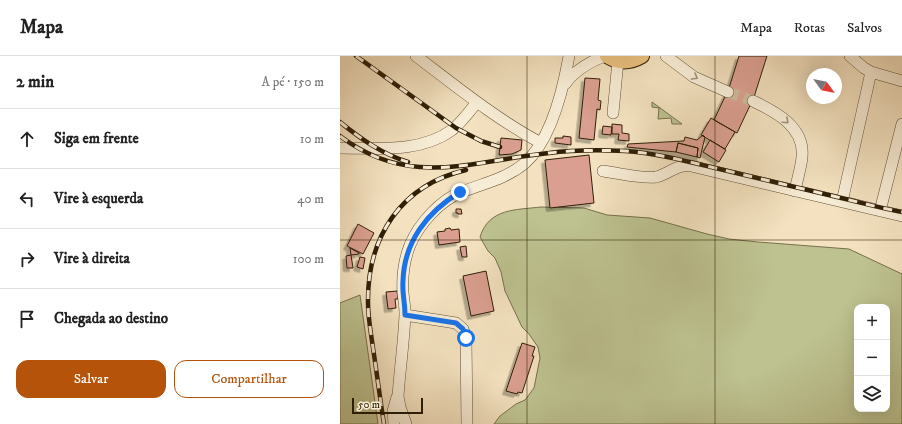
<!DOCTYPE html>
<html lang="pt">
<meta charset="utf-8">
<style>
body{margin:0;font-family:"IM FELL DW Pica",serif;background:#f6f6f6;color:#222}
.controls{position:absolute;right:12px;bottom:12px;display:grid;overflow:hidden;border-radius:8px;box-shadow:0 4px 16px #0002}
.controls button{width:36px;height:36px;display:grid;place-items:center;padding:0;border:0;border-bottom:1px solid #e0e0e0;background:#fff;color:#222;font:20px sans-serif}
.compass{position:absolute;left:466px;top:12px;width:36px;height:36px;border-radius:50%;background:#fff;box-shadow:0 4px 16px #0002;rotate:123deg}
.scale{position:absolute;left:12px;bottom:10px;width:71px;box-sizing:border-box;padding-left:4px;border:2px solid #301f07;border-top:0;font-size:11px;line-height:14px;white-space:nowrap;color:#301f07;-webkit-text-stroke:3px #f7ecd5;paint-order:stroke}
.stop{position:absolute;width:12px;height:12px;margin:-9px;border:3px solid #1a73e8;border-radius:50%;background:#fff}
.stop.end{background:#1a73e8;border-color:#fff;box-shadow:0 1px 4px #0008}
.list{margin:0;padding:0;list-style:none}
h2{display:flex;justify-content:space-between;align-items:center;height:52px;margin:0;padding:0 16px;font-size:17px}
h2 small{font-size:13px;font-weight:400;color:#767676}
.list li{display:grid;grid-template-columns:26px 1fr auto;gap:12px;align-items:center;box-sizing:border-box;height:60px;padding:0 16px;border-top:1px solid #e0e0e0}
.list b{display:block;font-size:15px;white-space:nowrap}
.list em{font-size:13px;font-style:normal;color:#767676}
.actions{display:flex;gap:8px;padding:12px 16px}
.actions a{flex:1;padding:9px 0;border:1px solid #b45309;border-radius:12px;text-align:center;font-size:14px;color:#b45309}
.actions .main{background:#b45309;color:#fff}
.icon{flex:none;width:22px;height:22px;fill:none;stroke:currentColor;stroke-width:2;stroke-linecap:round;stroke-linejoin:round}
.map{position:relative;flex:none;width:562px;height:368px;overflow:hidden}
header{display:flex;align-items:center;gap:24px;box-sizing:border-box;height:56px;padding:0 20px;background:#fff;border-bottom:1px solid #e0e0e0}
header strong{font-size:19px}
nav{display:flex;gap:22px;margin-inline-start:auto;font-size:14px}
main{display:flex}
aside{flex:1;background:#fff}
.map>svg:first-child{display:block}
.green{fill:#bdc290;stroke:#76704c;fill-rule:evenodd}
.building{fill:#da9f90;stroke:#301f07;filter:url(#shadow)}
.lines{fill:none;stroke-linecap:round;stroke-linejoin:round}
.minor-tunnel{stroke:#ccba9a;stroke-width:11;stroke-dasharray:11 5.5;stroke-linecap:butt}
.minor-casing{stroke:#615035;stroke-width:12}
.major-casing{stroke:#301f07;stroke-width:16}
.minor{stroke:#f7ecd5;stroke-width:11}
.major{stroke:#eac080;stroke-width:14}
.rail-casing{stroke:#301f07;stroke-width:4.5}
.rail{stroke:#f7ecd5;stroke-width:3;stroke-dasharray:9;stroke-linecap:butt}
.oneway{stroke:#9d9078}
.route{stroke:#1a73e8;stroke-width:5}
.grid{fill:none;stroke:#301f07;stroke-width:1;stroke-opacity:0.55}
</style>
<header>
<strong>Mapa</strong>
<nav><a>Mapa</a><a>Rotas</a><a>Salvos</a></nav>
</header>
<main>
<aside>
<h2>2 min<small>A pé · 150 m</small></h2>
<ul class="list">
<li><svg class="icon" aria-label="ahead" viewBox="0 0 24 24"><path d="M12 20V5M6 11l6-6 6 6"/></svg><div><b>Siga em frente</b></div><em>10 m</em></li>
<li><svg class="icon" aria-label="left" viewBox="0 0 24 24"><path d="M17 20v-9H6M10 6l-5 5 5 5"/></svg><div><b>Vire à esquerda</b></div><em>40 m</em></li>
<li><svg class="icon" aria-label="right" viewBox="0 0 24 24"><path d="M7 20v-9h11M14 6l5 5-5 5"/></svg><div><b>Vire à direita</b></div><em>100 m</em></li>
<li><svg class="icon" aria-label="arrive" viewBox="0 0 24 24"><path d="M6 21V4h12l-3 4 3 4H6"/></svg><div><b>Chegada ao destino</b></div></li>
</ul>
<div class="actions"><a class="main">Salvar</a><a>Compartilhar</a></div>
</aside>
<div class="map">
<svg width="562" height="368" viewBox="0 0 562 368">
<defs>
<filter id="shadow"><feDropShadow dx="-3.5" dy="3.5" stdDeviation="0" flood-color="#0004"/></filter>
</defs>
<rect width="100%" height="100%" fill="#f3e1bf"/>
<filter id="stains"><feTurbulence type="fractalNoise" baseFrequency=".005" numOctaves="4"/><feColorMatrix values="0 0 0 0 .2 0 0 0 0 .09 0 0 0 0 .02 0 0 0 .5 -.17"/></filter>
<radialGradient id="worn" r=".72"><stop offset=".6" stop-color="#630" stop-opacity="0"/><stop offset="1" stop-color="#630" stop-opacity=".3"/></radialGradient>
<path class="green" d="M312,46L342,68H332L331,62L318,63L319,52L312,51Z
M201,151L244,152L267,159L310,162L367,178L389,183L418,186L509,193L562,218V368H154L160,360L176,348L185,344L194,332L200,302L198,291L189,278L182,271L165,235L161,216L155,202L148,195L140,181C149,152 176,154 201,151ZM517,251H547V353H517Z
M20,239L38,368H0V247Z"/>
<path class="building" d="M399,0H427L414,41L397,77L374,64L389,32Z
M245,22L260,23L258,44L261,45L260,54L257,53L254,84L239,82Z
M371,62L395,76L385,93L361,79Z
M272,68L282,69V77L289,78V85L278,84L279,78H272Z
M263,70L272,71L271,79L262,78Z
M363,79L365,81L360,102L357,101L358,92L338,87L336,96L287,91L288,88L344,85L345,81L357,84Z
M223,80L231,81V89L215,87V82H223Z
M161,82L182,84L181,94L172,98L159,99Z
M370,84L386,94L379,106L363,96Z
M338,87L358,92L357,101L336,96Z
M249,99L254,147L210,152L205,104Z
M116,153H121L122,158H118V157H116Z
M18,168L34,177L23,198L7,190Z
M110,172L111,174L119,173L120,186L99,189L97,176L105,175V173Z
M126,190L127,201H122L120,191Z
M10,192L19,197V198L11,199Z
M11,199L13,212H7L6,200Z
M20,201L25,202L23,213L17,211Z
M146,215L154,255L131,260L123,220Z
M57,235L58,243H55L56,252L48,253L46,236Z
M182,287L195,291L192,300H194L182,337L178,336L177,338L166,335Z"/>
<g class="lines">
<path class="minor-tunnel" d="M388,36L413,45"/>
<defs>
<path id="minor" d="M76,0C117,31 156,63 201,87
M326,0L354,21L388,36
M510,0L524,12L531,16L562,25
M225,28C235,14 249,6 265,0
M413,45C436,56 465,71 462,101C461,112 457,124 455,135
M273,57L278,5
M0,92C37,92 81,97 112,74C122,66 129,56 137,46
M263,115C279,117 301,123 316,121C330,118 335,108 351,110L562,160
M502,146L531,16
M540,155L562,68
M65,259L116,267L123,273L126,283L127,368
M54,368L53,355L57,341
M66,368L60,351L58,340C60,312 64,285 65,258C65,251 64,244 63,237C62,221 64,204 70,189C79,168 100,144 122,136C144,127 166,123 185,107C211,84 223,34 229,0"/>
<path id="major" d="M267,0C278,7 290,7 302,0"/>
</defs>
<use href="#minor" class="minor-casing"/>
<use href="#major" class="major-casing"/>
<use href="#minor" class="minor"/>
<use href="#major" class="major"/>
<defs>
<path id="rail" d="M16,0L116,72L141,85L160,91
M0,66C21,83 42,98 68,106
M0,80C70,133 131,105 209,97C232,94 261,94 285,95C314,97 342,104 371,111C413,121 455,131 497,141C519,146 540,152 562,156
M44,368C40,343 37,318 33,292C31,277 28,262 28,247C27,181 61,129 126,114"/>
</defs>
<use href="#rail" class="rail-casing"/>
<use href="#rail" class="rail"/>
</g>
<defs><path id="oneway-chevron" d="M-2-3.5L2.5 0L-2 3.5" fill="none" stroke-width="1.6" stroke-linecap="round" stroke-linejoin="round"/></defs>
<g class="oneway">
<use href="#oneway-chevron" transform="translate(355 21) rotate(30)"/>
<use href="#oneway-chevron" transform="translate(446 65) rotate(43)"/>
</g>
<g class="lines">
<path class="route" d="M120,136C87,156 64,186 63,225C62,236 65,247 65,259L116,267L123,273L126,282"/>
</g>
<path class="grid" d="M187,0V368M375,0V368M0,184H562"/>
<rect width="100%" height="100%" filter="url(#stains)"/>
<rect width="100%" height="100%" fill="url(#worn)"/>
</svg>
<div class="controls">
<button>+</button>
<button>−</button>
<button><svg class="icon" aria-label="layers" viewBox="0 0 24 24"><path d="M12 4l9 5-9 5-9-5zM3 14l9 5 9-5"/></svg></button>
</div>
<svg class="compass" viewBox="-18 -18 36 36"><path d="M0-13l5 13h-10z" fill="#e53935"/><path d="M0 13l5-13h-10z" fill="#767676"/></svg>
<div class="scale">50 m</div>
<div class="stop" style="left:126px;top:282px"></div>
<div class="stop end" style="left:120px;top:136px"></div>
</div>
</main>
